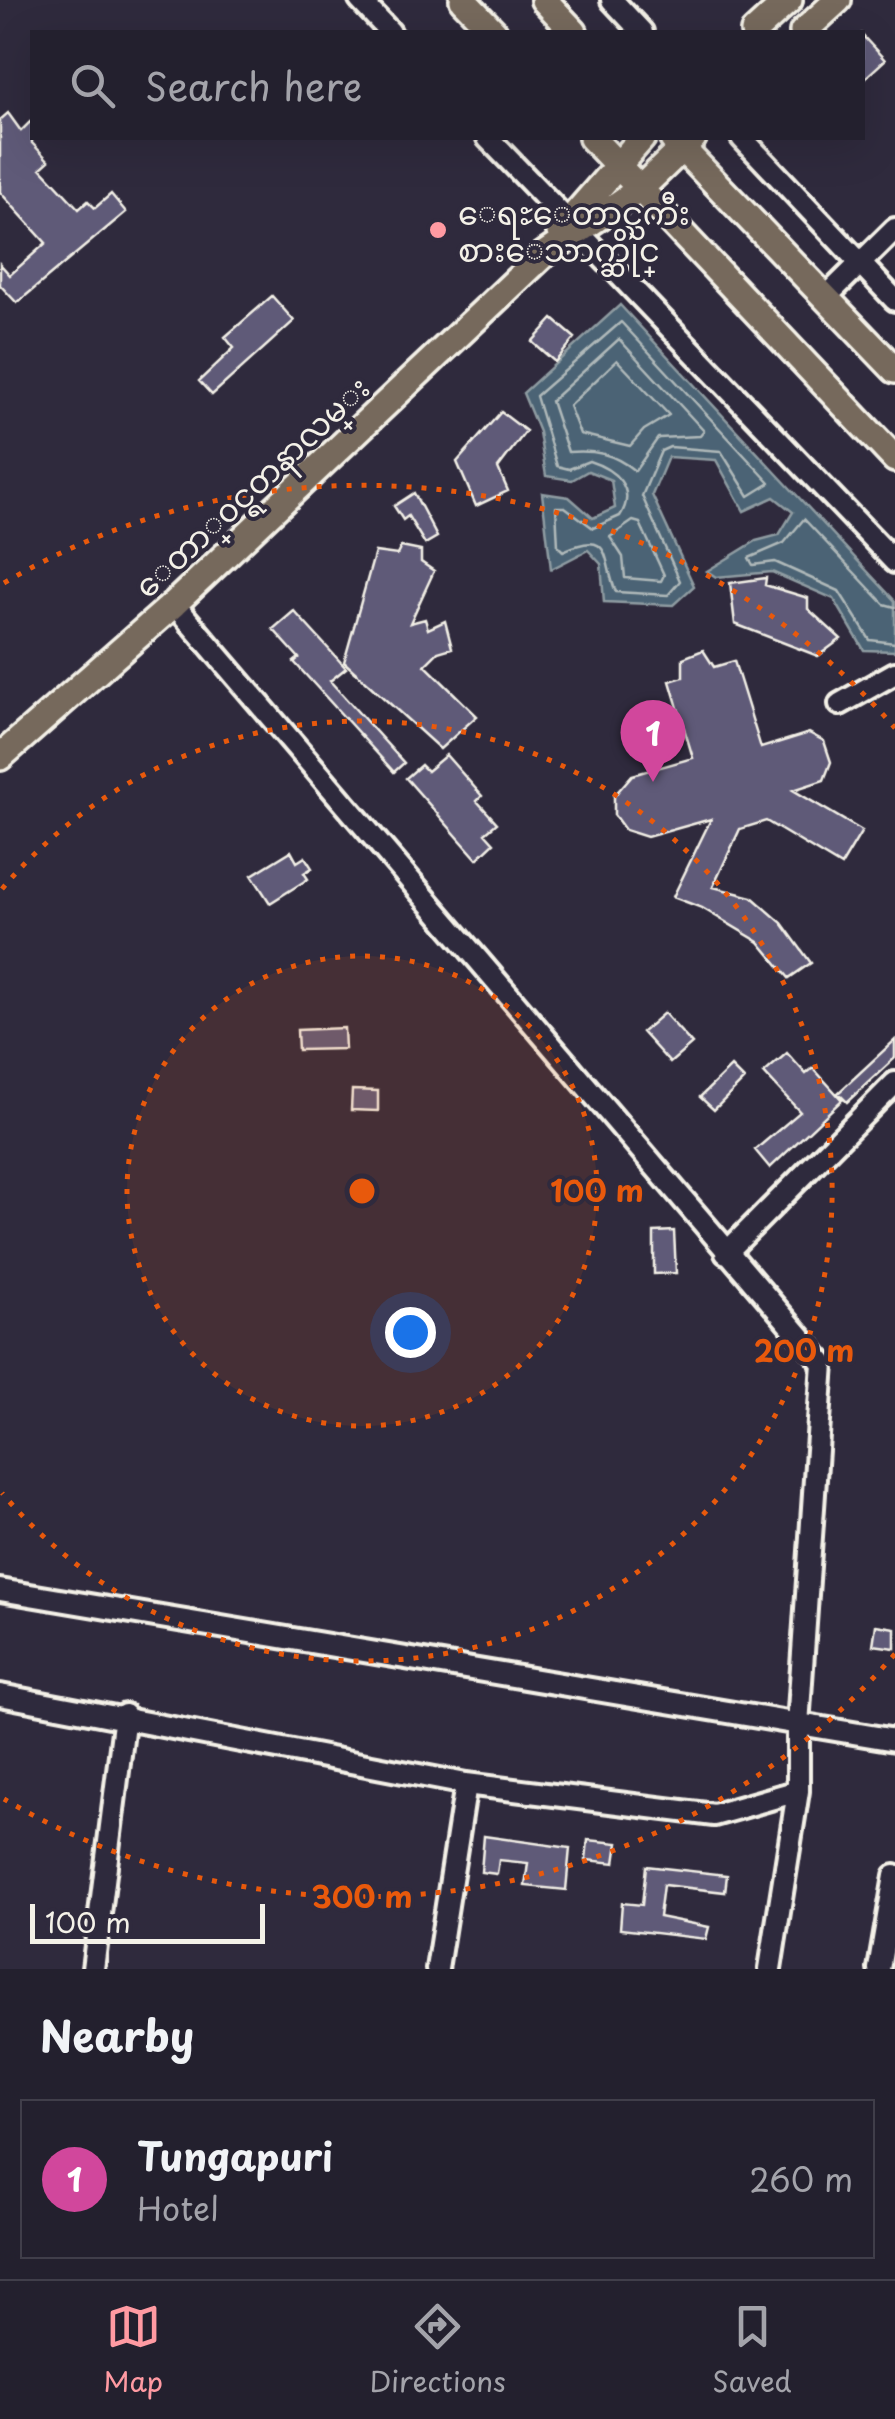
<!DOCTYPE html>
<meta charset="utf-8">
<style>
body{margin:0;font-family:"Playpen Sans","Noto Sans Myanmar",sans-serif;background:#2f2d3a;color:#f1f3f6}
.scale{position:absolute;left:30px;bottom:25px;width:235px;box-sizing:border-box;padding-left:10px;border:5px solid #f4f1e8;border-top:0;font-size:28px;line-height:35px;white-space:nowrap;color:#f4f1e8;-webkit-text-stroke:8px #2f2a3d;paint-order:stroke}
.you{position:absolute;left:410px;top:1332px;width:35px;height:35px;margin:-25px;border:8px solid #fff;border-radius:50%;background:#1a73e8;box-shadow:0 0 0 15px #1a73e833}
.badge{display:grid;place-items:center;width:65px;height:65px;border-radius:50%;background:#ff9aa2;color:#fff;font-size:32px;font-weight:700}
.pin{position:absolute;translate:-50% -82px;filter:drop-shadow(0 2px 5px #0008)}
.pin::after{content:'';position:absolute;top:52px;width:35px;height:30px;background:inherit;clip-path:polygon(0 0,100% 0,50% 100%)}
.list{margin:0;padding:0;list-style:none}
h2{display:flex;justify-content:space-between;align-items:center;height:130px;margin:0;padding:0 40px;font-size:42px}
h2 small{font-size:32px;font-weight:400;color:#a3a3aa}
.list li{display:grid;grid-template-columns:65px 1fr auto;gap:30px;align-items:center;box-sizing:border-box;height:160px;margin:0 20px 20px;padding:0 20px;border:2px solid #403e4a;border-radius:0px}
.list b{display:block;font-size:38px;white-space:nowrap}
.list p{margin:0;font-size:32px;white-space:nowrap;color:#a3a3aa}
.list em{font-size:32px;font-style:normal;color:#a3a3aa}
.icon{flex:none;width:55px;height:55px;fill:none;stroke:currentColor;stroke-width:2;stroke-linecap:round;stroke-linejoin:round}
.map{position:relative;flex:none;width:895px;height:1969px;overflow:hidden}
.search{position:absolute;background:#23202e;box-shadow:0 10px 40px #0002;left:30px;right:30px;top:30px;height:110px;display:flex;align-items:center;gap:25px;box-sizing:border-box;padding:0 35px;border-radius:0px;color:#a3a3aa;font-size:38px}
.sheet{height:310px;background:#23202e}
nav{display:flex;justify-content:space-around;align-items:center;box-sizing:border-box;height:140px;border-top:2px solid #403e4a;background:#23202e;font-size:28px;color:#a3a3aa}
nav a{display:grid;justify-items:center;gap:5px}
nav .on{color:#ff9aa2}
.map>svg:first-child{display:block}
.water{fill:#4b6474;stroke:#8f9ca2;stroke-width:2.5}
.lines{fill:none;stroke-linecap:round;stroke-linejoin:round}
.shore{stroke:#b0b9ba;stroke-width:2.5}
.building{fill:#5f5a78;stroke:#f4f1e8;stroke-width:2.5}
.minor-casing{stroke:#f4f1e8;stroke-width:28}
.major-casing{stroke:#f4f1e8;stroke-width:32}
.minor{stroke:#2f2a3d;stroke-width:20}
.major{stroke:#76695c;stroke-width:25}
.ring{fill:none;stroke:#e8590c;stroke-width:5;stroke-dasharray:5 10}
.poi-dot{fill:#ff9aa2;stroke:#2f2a3d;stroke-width:4}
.labels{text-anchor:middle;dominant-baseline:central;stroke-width:8;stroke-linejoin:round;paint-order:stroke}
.poi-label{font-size:32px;fill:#f4f1e8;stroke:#2f2a3d;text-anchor:start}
.street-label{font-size:32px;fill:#f4f1e8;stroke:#2f2a3d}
.centre{fill:#e8590c;stroke:#2f2a3d;stroke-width:5}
.ring-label{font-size:30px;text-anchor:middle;font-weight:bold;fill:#e8590c;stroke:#2f2a3d;stroke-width:8;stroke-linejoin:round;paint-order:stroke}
</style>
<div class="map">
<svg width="895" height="1969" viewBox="0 0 895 1969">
<rect width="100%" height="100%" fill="#2f2a3d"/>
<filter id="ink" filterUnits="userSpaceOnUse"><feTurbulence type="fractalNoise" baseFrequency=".01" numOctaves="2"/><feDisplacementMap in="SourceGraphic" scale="20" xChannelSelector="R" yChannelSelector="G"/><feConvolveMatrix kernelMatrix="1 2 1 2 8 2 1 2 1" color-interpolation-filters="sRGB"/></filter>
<g filter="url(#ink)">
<path class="water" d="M620,305L895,601V651L864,650L834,599L772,572L716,577L707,571L756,541L779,535L793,512L774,497L744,511L716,460L668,457L652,495L694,586L673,605L604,602L601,564L588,550L551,569L542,493L569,497L593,518L615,508L611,480L588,471L572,480L546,476L539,432L523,393Z"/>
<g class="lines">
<path class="shore" d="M621,322L770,483L749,496L721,451L670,447L661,451L642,496L680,581L668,595L616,592C602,560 614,528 563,551L558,546L556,507H565L593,528L620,516C638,488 614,469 589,461L569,469L557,466L536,396Z
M619,339L704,431L700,436L658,438L635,471C613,453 595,450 568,452L551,401Z
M617,360L669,415L644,430L630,446L580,434L569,406Z
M633,521L640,523L664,575L661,581L625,578L623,557L610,537Z
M895,607L884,604L804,519L784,543L749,558L753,565L775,562L839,591L870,640L895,643"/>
</g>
<path class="building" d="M862,35L885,60L862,81Z
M8,113L21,131L32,120V143L49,161L41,168L79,209L88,201L95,208L111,194L126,212L17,303L0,285V264L10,275L46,243L0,192V120Z
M272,296L294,321L212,395L199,381L234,348L225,337Z
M553,319L575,338L555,362L532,342Z
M501,412L526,431L498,468L508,491L476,506L457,462Z
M414,493L437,537L425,544L408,516L403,520L394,506Z
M401,547L421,551V562L434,571L410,623L425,619L428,629L445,621L452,648L438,652L425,665L477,716L440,749L344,662L375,552L397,555Z
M766,578L765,585L808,598V609L841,639L818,656L735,624L730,583Z
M294,611L346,668L330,681L404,763L394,772L294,662L299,658L273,629Z
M703,650L714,667L734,661L761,748L809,733L824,741L831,762L824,780L793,790L862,831L841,866L766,821L740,829L713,887L752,897L782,923L811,963L789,978L759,942L702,908L673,897L711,819L647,837L625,830L614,815V796L632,775L693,758L670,681L683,677V658Z
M446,755L482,796L477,801L497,823L485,833L494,843L477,859L406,778L421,765L427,771Z
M291,851L297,862L305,857L312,868L304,873L308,879L270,903L252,875Z
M664,1013L692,1044L670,1063L642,1032Z
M344,1028L345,1049L298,1050L297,1030Z
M895,1040V1058L847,1102L838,1093Z
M787,1053L806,1074L813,1068L842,1100L770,1168L755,1150L800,1112L764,1073Z
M731,1067L744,1080L714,1110L700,1097Z
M352,1090L378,1091V1111L351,1110Z
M674,1231L676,1273L654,1274V1232Z
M876,1625L895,1628V1648L873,1645Z
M484,1836L570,1848L566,1890L525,1886L528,1863L499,1860L497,1874L481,1872Z
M588,1840L618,1843L615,1863L586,1860Z
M646,1866L727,1875L725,1892L663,1885L659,1917L709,1927L706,1939L620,1929L622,1903L642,1905Z"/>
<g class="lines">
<defs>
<path id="minor" d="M360,0L390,32
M612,0L642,32
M488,138L895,562
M742,138L895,300
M826,297L895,229
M174,604L823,1363L798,1725V1791L770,1969
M840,704L895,673
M726,1253L895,1083
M0,1590L895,1740
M0,1695L466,1784L714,1815L798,1791
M93,1969L125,1715
M437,1969L466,1784
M879,1969L895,1876"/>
<path id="major" d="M463,0L494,32
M544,0L574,32
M754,32L789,0
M803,32L838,0
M592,138L895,459
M673,139L895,370
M560,232L642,138
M0,757L174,604L542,256L640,189L693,138"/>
</defs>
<use href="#minor" class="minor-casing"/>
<use href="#major" class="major-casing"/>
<use href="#minor" class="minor"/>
<use href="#major" class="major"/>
</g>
</g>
<circle cx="362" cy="1191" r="235" fill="#e8590c" fill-opacity=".12"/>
<g class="ring">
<circle cx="362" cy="1191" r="235"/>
<path d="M2 889A470 470 0 1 1 2 1493"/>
<path d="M895 1654A706 706 0 0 1 4 1799M4 583A706 706 0 0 1 895 728"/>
</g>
<circle class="poi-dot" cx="438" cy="230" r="10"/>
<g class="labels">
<g class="poi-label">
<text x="458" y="212">ေရႊေတာင္ႀကီး<tspan x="458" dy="37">စားေသာက္ဆိုင္</tspan></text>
</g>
<g class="street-label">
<text transform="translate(251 486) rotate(-43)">ေတာ္၀င္ရတနာလမ္း</text>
</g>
</g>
<circle cx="362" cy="1191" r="15" class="centre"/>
<g class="ring-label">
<text x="597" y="1202">100 m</text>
<text x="804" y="1362">200 m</text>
<text x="362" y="1908">300 m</text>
</g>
</svg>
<div class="scale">100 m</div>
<div class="you"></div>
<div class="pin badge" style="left:653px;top:782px;background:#d1479c">1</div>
<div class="search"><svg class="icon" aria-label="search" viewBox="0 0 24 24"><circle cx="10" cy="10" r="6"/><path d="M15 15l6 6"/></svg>Search here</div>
</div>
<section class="sheet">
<h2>Nearby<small></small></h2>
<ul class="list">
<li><span class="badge" style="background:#d1479c">1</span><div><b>Tungapuri</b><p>Hotel</p></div><em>260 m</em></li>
</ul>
</section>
<nav>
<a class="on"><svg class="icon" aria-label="map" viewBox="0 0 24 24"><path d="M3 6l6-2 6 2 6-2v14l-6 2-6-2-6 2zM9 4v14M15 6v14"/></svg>Map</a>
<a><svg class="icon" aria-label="directions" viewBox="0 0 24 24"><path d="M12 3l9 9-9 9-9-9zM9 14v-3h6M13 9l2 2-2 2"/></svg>Directions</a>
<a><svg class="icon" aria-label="saved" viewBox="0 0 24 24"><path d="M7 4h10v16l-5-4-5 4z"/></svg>Saved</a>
</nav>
